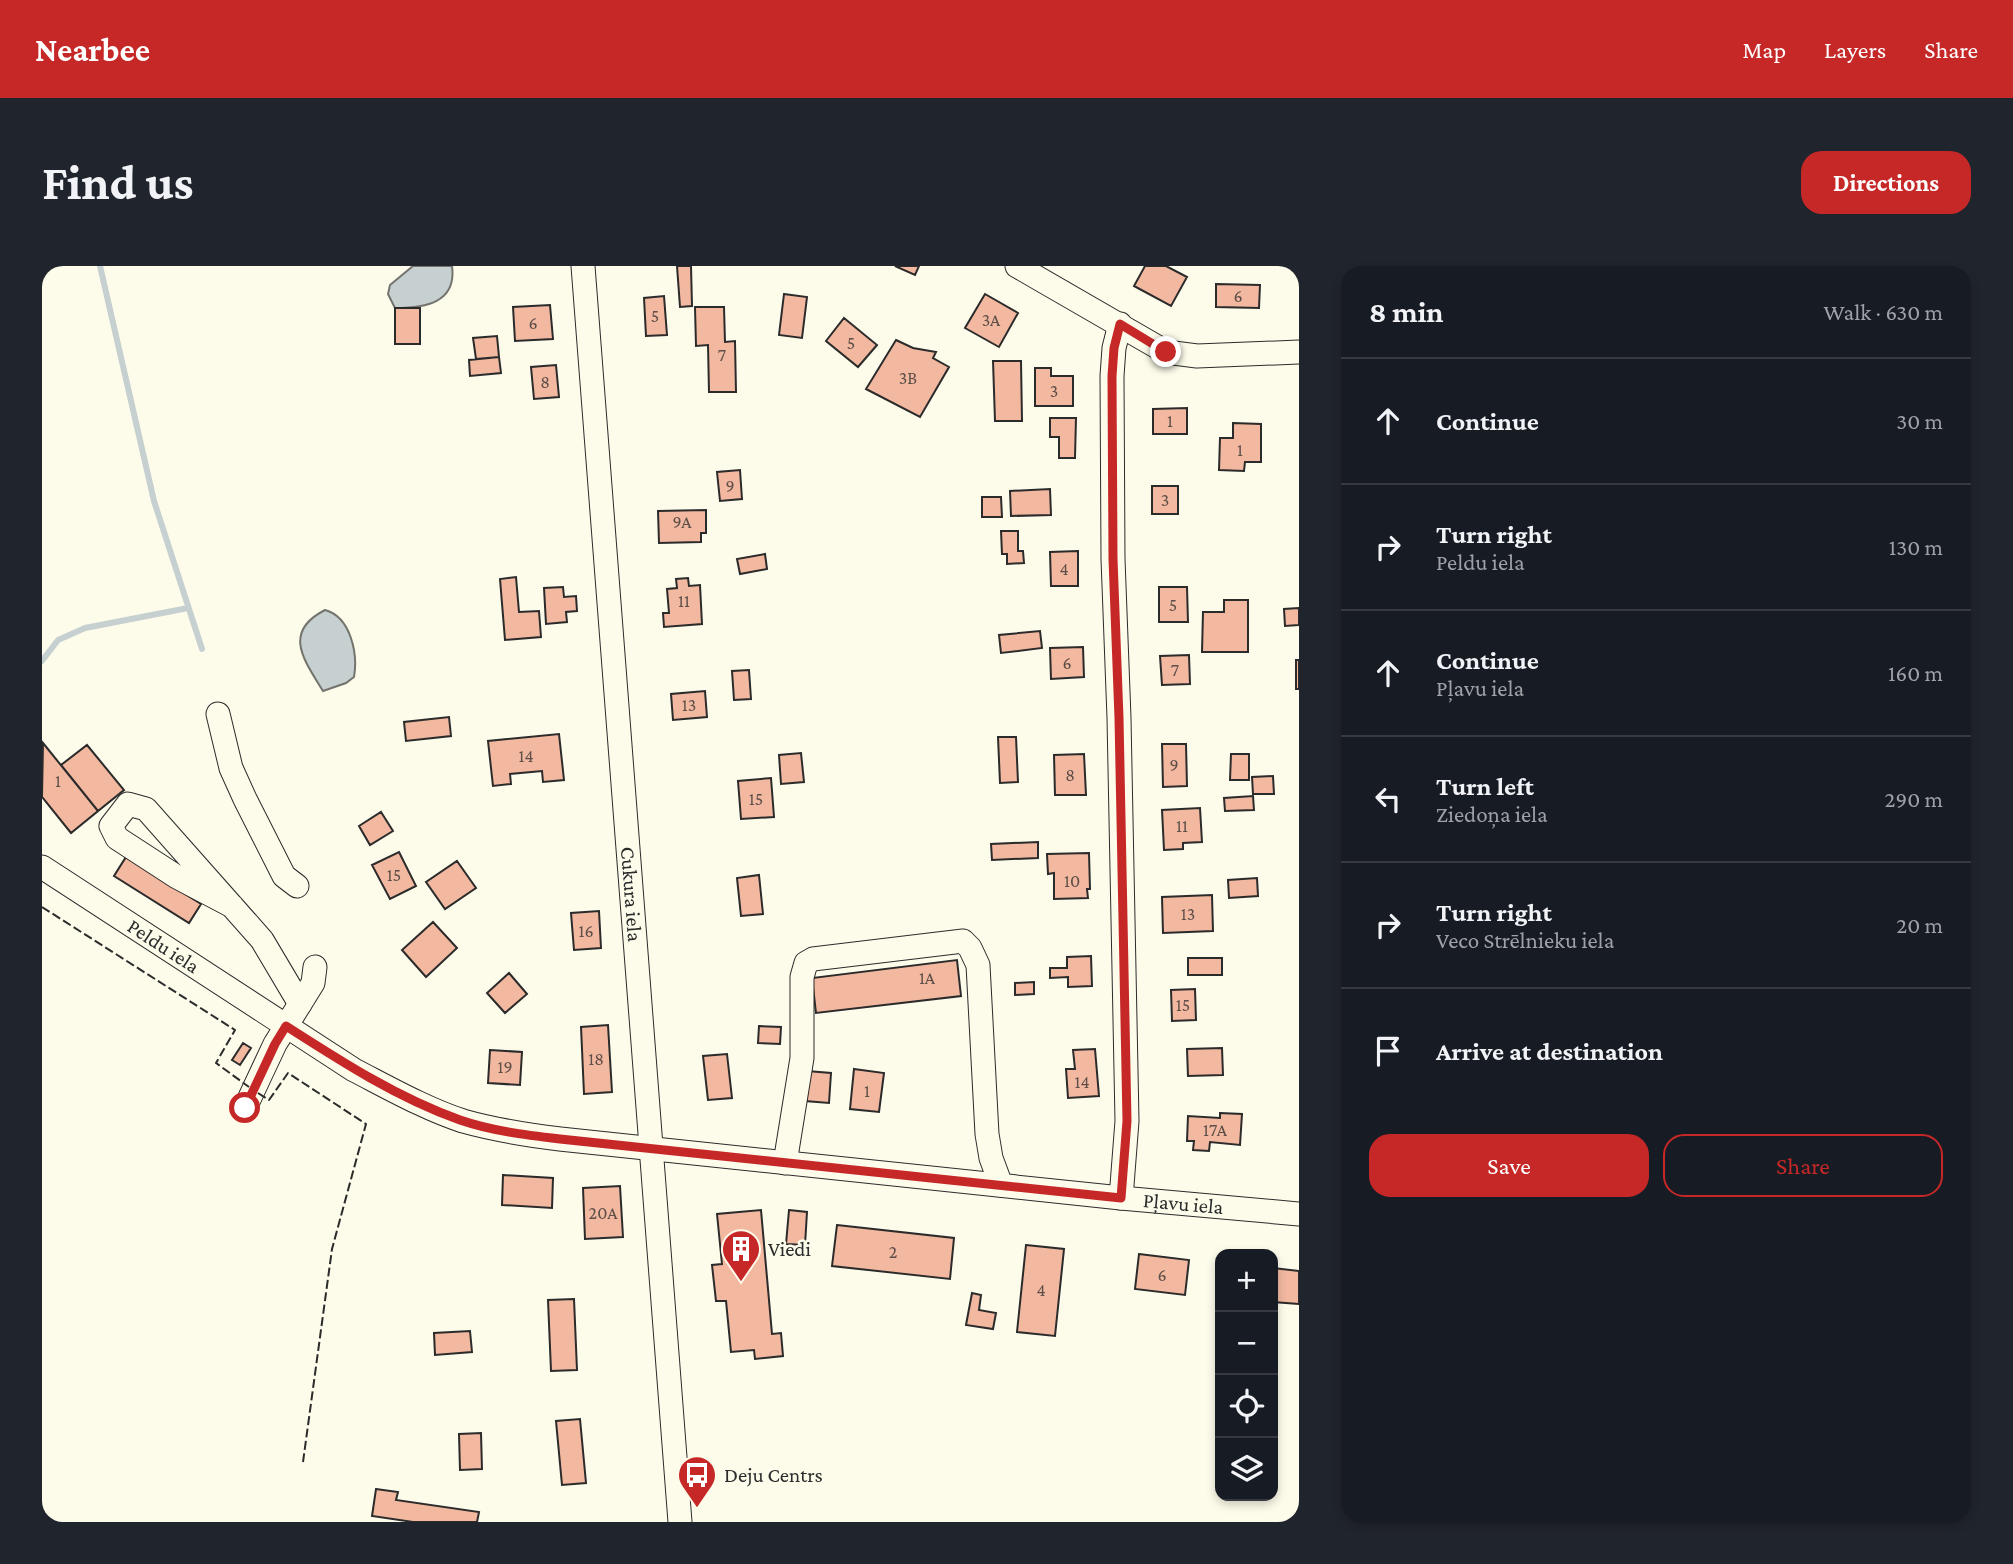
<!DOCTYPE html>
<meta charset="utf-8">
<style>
body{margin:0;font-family:"Crimson Pro",serif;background:#20242c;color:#f1f3f6}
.controls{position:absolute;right:21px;bottom:21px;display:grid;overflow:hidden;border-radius:14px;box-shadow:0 4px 10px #0003}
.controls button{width:63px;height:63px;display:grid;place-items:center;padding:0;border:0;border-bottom:2px solid #363941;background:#171b24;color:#f1f3f6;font:35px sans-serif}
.stop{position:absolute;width:21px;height:21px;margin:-16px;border:5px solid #c62828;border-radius:50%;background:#fff}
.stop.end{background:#c62828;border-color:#fff;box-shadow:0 2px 7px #0008}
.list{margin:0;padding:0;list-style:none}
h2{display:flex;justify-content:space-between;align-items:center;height:91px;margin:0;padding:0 28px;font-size:30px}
h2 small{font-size:23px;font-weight:400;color:#9ea1a6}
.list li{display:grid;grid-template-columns:46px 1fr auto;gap:21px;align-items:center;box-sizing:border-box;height:126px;padding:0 28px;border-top:2px solid #363941}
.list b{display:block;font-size:26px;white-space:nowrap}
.list p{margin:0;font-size:23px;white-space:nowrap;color:#9ea1a6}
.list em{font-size:23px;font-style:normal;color:#9ea1a6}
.actions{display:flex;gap:14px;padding:21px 28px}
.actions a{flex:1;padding:16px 0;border:2px solid #c62828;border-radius:21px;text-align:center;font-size:24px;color:#c62828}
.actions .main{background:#c62828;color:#fff}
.icon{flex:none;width:38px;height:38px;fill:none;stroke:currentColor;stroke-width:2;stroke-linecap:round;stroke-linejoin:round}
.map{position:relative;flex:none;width:1257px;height:1256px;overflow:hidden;border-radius:21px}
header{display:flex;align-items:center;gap:42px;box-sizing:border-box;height:98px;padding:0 35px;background:#c62828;color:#fff}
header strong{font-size:33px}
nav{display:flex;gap:38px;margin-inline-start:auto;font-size:24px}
.intro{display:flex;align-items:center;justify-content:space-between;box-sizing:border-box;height:168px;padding:0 42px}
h1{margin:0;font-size:49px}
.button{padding:18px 32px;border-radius:21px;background:#c62828;color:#fff;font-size:24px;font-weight:700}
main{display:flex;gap:42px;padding:0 42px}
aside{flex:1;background:#171b24;border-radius:21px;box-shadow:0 4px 10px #0003}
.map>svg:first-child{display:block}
.water{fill:#c7d0d0;stroke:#74746e;stroke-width:2}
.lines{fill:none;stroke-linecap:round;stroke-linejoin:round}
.stream{stroke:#c7d0d0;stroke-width:6}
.building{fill:#f2b8a0;stroke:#2b2b2b;stroke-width:2}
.minor-casing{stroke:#2b2b2b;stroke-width:25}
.minor{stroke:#fdfbea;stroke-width:23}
.fence{stroke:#2b2b2b;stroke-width:2;stroke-dasharray:9 3.5;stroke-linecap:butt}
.route{stroke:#c62828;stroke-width:9}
.labels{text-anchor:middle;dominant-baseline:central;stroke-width:5;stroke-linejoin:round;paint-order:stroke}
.number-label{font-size:18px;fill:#5d4e48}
.street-label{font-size:21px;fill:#2b2b2b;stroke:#fdfbea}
.poi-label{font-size:21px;fill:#2b2b2b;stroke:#fdfbea;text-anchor:start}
</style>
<header>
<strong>Nearbee</strong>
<nav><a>Map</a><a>Layers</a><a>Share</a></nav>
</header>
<div class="intro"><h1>Find us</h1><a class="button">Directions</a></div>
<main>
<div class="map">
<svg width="1257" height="1256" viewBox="0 0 1257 1256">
<rect width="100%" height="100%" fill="#fdfbea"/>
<path class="water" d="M371,0H410C415,37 383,42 353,42L346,28L348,19Z
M283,344C309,351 316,388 312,411L304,417L281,425C262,394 240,366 283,344Z"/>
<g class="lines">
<path class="stream" d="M58,0L112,235L160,383
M0,395L16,374L43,362L146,342"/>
</g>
<path class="building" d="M635,0H649L650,40L638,41Z
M853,0H877L873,9Z
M1103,0H1124L1145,11L1129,40L1092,20Z
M1174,18L1218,19L1217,42L1174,41Z
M742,28L765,31L760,72L737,69Z
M943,28L976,47L957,81L923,62Z
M622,30L625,69L604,70L602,32Z
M508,39L511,73L473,75L471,41Z
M653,41H682L683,76L693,75L694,126H667L666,79L654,80Z
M353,42H378V78H353Z
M802,52L835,79L816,101L784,75Z
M455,70L457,91L434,93L431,72Z
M854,74L871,82L894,86L891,92L907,101L878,151L824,123Z
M457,91L459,107L428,110L427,94Z
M951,95H979L980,155H953Z
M514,99L517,131L492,133L489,101Z
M993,102H1009V110H1031V140H993Z
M1145,142V168H1111V143Z
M1008,152H1034L1033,192H1017V171H1008Z
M1191,157L1219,158V196H1203L1202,205L1177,204L1178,172H1191Z
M698,204L700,233L678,235L675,206Z
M1110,220H1136V248H1110Z
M1008,223L1009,249L969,250L968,225Z
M940,231H959L960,251H940Z
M664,244V267H659V276L617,277L616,245Z
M959,265H976V285H981L982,297L965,298V288H960Z
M1036,285V320H1009L1008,286Z
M723,288L725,303L698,308L695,293Z
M474,311L477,346L497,345L499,371L463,374L458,313Z
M646,312L647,320L658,319L660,358L622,361L621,347H627L625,323L635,322L634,313Z
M521,321L522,331L534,330L535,345L524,346L525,356L504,358L502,322Z
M1117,321H1145L1146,356H1117Z
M1182,334H1206V386H1160L1161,346H1182Z
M1257,342V359L1243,360L1242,343Z
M998,365L1000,382L959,387L957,369Z
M1041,381L1042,411L1009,413L1008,382Z
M1147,389L1148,418L1120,419L1118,390Z
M1254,394H1257V423H1254Z
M707,404L709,433L692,434L690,405Z
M663,425L665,451L631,454L629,428Z
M407,451L409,470L364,475L362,456Z
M517,468L522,514L501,516L500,505L468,508L469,518L451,520L446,475Z
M956,471H974L976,516L958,517Z
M1,477L56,545L29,567L0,531Z
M1120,478H1144L1145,520L1121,521Z
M45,479L82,524L56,545L19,499Z
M759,487L762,516L739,518L737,489Z
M1042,488L1044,529H1013L1012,489Z
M1189,488H1207V514H1188Z
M1231,510L1232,528H1211L1210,511Z
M729,512L732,551L699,553L696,515Z
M1211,530L1212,544L1183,545L1182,532Z
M1158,542L1160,576L1141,577V583L1122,584L1120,544Z
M339,546L351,565L328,579L317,560Z
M996,576V592L950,594L949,578Z
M357,586L374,620L348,633L330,599Z
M1047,587L1048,623H1045L1046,632L1012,633V607L1006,608L1005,588Z
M84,591L159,638L147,657L72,610Z
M415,595L434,622L403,643L384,616Z
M717,609L721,648L699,650L695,612Z
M1215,612L1216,630L1187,632L1186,614Z
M1170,629L1171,665L1121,667L1120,631Z
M557,645L559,682L532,684L529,647Z
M391,656L415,682L384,711L360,684Z
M1049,690L1050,720L1026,721V711L1008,712V702H1025V691Z
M1146,692H1180V709H1146Z
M915,694L919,730L774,747L770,712Z
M467,707L485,728L463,747L445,727Z
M992,716V728L973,729V717Z
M1153,723L1154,754L1130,755L1129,724Z
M566,759L570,826L542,828L539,761Z
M717,760L739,761L738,778L716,777Z
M201,777L209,782L198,799L190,794Z
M1180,782L1181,809L1146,810L1145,783Z
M1053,783L1057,830L1026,832L1024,803H1033L1031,784Z
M448,784L480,786L478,819L446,817Z
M685,788L690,832L666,834L661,790Z
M812,803L842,807L837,846L808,843Z
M765,805L789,807L787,837L763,835Z
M1178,847L1200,848L1198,879L1168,876L1167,885L1151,884L1152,875H1145L1146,850L1178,852Z
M461,909L511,912L510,942L460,939Z
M578,920L581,971L543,973L541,922Z
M719,944L730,1068L739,1067L741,1090L713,1093L712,1084L689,1086L684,1035H674L670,999L680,998L675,948Z
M747,944L765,946L763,979L744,978Z
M795,959L912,972L908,1013L790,1000Z
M984,979L1022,983L1013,1070L975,1066Z
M1097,988L1147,994L1143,1029L1093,1023Z
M1231,1002L1257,1005V1038L1231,1036Z
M930,1027L939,1029L937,1044L954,1047L951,1063L924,1059Z
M532,1033L535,1104L509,1105L506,1034Z
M428,1065L430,1086L393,1089L392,1067Z
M538,1153L544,1217L520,1219L514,1155Z
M439,1167L440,1203L418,1204L417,1168Z
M334,1223L356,1226L354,1234L437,1246L435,1256H371L330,1250Z"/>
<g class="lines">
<defs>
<g id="minor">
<path id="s1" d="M541,0L638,1256"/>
<path d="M975,0L1124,86L1155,90L1257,86"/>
<path d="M1078,58L1072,82L1070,110L1071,293L1077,452L1085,855L1079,932"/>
<path d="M176,448L189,502L203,533L242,610L255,620"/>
<path id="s2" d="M0,601L312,804C347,822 384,843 421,855C453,864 485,869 518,873L1079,932L1257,948"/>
<path d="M190,640L135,611L75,572L69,560L86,538L104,543L220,674L258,738"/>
<path d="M203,842L233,778L271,717L273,701"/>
<path d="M743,897L760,792V711L764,697L771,693L921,675L928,682L936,699L945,868L949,892L959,919"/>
</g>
</defs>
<use href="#minor" class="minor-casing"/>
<use href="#minor" class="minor"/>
<path class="fence" d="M0,641L193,764L174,797L207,821
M216,827L227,834L246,807L324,858L290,983L261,1196"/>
</g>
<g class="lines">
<path class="route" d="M203,842L233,778L244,760C300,796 356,832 418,854C450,865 484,869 518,873L1079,932L1085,855L1077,452L1071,293L1070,110L1072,82L1078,58L1124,86"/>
</g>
<defs>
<symbol id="building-pin" viewBox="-11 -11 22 30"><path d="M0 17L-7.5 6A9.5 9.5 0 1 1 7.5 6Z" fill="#c62828" stroke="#fdfbea"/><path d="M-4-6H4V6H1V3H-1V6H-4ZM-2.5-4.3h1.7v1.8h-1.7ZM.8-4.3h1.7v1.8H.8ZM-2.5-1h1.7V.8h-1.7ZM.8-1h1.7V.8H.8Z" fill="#fff"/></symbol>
<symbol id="bus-pin" viewBox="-11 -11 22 30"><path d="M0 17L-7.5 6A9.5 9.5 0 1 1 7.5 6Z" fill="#c62828" stroke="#fdfbea"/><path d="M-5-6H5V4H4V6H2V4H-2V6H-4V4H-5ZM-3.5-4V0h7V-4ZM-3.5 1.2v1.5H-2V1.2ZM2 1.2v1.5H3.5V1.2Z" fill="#fff"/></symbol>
</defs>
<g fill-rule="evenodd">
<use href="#building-pin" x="677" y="961" width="44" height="60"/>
<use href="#bus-pin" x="633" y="1187" width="44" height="60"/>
</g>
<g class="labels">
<g class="number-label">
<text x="1196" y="30">6</text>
<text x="613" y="50">5</text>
<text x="949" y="54">3A</text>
<text x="491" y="57">6</text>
<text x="809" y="77">5</text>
<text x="680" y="89">7</text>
<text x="866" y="112">3B</text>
<text x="503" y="116">8</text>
<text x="1012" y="125">3</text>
<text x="1128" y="155">1</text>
<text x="1198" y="184">1</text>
<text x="688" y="220">9</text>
<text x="1123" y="234">3</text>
<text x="640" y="256">9A</text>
<text x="1022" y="303">4</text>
<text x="642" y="335">11</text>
<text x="1131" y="339">5</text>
<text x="1025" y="397">6</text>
<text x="1133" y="404">7</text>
<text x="647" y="439">13</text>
<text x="484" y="490">14</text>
<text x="1132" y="499">9</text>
<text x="1028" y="509">8</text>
<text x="16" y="515">1</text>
<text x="714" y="533">15</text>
<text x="1140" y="560">11</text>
<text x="352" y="609">15</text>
<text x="1030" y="615">10</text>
<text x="1146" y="648">13</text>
<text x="544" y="665">16</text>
<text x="885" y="712">1A</text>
<text x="1141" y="739">15</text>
<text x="554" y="793">18</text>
<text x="463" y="801">19</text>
<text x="1040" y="816">14</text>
<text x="825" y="825">1</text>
<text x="1173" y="864">17A</text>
<text x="561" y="947">20A</text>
<text x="851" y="986">2</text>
<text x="1120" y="1009">6</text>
<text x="999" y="1024">4</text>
</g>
<g class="street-label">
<text stroke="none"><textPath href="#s1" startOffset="630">Cukura iela</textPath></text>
<text stroke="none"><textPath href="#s2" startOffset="145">Peldu iela</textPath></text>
<text stroke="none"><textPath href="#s2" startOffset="1218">Pļavu iela</textPath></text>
</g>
<g class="poi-label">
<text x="726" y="983">Viedi</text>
<text x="682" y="1209">Deju Centrs</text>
</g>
</g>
</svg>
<div class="controls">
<button>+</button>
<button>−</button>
<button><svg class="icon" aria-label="locate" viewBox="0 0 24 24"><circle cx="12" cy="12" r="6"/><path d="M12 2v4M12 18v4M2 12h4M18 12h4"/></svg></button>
<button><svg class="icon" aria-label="layers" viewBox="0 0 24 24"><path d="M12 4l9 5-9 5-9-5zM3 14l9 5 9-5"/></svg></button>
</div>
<div class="stop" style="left:203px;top:842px"></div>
<div class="stop end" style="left:1124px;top:86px"></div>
</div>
<aside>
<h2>8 min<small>Walk · 630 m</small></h2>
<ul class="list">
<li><svg class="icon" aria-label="ahead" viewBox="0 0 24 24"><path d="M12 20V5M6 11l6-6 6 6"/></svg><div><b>Continue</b></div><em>30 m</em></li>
<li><svg class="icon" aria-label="right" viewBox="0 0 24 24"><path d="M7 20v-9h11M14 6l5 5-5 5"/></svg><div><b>Turn right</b><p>Peldu iela</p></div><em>130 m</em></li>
<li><svg class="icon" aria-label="ahead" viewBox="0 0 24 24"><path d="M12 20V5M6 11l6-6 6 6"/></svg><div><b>Continue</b><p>Pļavu iela</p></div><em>160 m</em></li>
<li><svg class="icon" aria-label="left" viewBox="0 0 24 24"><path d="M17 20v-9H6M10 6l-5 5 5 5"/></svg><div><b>Turn left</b><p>Ziedoņa iela</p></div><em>290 m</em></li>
<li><svg class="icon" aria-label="right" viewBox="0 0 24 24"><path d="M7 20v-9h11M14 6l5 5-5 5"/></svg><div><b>Turn right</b><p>Veco Strēlnieku iela</p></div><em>20 m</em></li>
<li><svg class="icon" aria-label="arrive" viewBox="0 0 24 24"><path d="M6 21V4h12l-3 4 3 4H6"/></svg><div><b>Arrive at destination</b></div></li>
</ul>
<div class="actions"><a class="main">Save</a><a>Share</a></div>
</aside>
</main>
